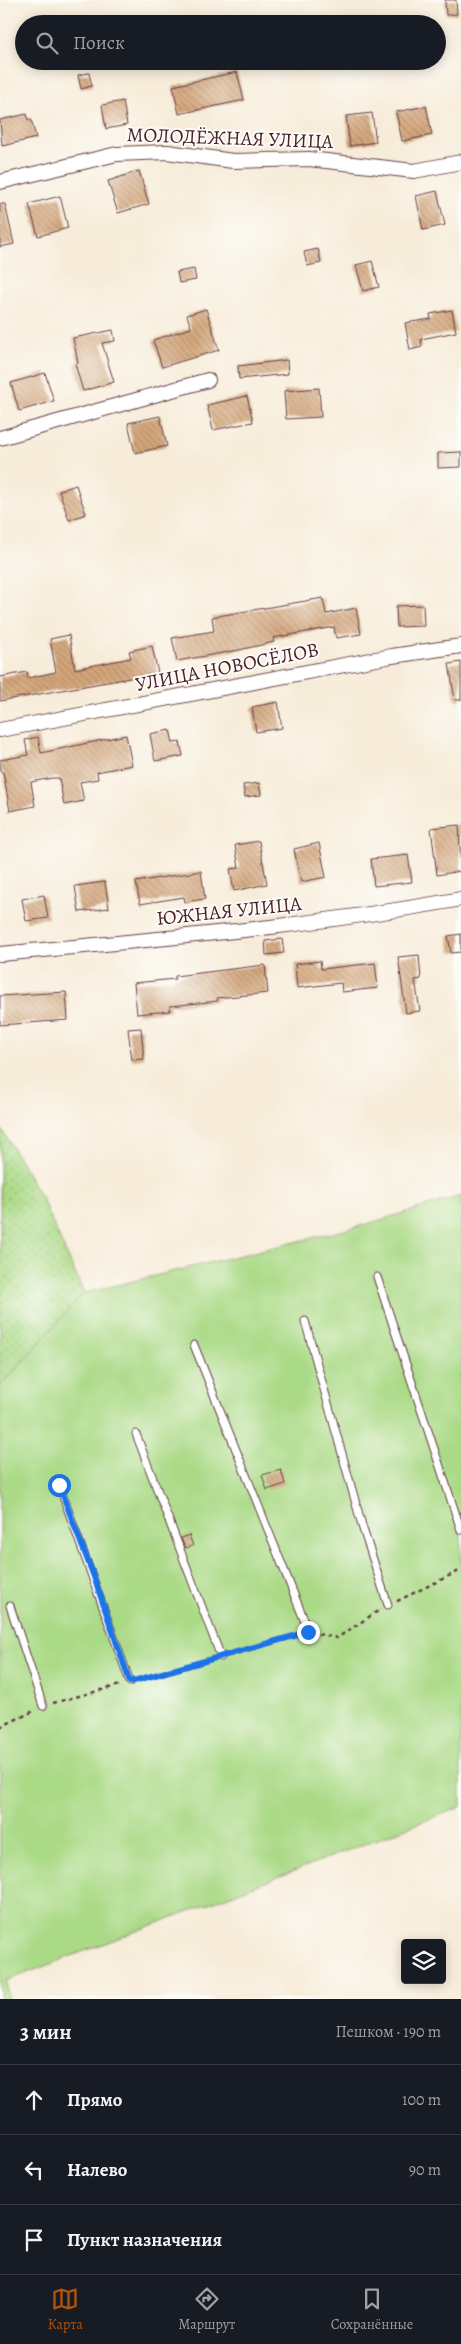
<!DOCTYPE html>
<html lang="ru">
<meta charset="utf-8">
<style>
body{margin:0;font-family:Alegreya,serif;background:#242831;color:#f1f3f6}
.controls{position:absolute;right:15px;bottom:15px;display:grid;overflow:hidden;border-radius:5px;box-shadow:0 2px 12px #0003}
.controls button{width:45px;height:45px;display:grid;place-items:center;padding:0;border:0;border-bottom:1px solid #363941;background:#171b24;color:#f1f3f6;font:25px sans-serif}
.stop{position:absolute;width:15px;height:15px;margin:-11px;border:4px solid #1a73e8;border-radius:50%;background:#fff}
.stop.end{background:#1a73e8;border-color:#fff;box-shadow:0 1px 5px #0008}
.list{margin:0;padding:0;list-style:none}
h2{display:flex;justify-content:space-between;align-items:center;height:65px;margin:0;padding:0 20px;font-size:21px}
h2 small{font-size:16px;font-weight:400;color:#9ea1a6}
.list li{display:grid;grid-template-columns:32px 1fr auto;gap:15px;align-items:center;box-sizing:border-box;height:70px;padding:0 20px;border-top:1px solid #363941}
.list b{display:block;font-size:19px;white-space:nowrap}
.list em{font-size:16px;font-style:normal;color:#9ea1a6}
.icon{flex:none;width:28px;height:28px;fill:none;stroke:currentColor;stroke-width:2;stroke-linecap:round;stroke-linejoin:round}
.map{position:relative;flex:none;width:461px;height:1999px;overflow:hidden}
.search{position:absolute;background:#171b24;box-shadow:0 2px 12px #0003;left:15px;right:15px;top:15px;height:55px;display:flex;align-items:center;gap:12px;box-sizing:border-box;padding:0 18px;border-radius:28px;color:#9ea1a6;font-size:19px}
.sheet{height:275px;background:#171b24}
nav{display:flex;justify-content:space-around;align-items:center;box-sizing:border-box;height:70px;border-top:1px solid #363941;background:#171b24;font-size:14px;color:#9ea1a6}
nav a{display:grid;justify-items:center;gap:2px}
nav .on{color:#b45309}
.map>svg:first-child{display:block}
.grass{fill:url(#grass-dots);stroke:#7a7c59}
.garden{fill:#abda87;stroke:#7a7c59}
.building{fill:url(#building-back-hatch)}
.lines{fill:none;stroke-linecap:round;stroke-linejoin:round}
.service-casing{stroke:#643e45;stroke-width:9}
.minor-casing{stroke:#643e45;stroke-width:16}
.path{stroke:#643e45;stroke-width:2.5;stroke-dasharray:4 4;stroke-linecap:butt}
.service{stroke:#fff;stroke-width:7}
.minor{stroke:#fff;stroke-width:14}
.route{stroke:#1a73e8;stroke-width:6}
.labels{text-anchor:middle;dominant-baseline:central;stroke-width:4;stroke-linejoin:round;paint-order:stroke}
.street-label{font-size:20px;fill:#4a1f2b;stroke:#fdfcf7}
</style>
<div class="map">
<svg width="461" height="1999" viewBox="0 0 461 1999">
<defs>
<pattern id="grass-dots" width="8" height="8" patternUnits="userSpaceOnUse" patternTransform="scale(1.25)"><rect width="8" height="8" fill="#abda87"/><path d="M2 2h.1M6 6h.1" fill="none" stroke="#95bb75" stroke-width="1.8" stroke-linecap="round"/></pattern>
<pattern id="building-back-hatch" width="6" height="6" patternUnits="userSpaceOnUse" patternTransform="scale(1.25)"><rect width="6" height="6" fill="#d4a77c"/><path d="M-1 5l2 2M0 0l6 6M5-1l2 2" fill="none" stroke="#ae8766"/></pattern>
</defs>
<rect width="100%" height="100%" fill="#fdfcf7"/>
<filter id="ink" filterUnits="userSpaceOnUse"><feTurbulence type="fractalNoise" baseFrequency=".02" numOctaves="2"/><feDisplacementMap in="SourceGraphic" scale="10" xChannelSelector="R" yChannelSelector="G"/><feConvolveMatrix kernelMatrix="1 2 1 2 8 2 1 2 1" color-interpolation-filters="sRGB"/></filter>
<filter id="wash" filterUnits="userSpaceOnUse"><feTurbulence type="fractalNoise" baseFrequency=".0096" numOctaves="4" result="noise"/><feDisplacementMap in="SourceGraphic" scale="20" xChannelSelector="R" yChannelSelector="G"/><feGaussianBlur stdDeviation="1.12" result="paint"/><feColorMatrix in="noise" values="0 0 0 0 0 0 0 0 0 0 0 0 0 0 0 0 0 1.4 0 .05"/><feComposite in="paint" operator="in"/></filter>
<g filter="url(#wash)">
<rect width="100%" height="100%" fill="#f7ecd9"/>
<path class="grass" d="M0,1126L41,1197L84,1293L0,1386Z"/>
<path class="garden" d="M461,1196V1807L6,1981L8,1999H0V1386L84,1293L353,1228Z"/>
<g id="blocks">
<path class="building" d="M445,0H456L457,14L446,15Z
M237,72L244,100L179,114L173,86Z
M89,73L92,86L81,89L78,75Z
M123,101L127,125L106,129L102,105Z
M426,106L432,135L402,141L396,112Z
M372,113L376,142L350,146L346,116Z
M27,114L28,120L31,119L36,138L2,146L0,120Z
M139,171L149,204L118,213L108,181Z
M437,191L445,225L423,230L416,196Z
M60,196L68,228L38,236L29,204Z
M0,204H5L14,244L0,247Z
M318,249L321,263L307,266L304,252Z
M372,261L379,287L363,291L356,265Z
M194,269L196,280L179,283L177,272Z
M206,309L219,350L162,367L153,340L191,328L187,315Z
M452,310L456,332L421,339L422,347L410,350L405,323L431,319L430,314Z
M113,330L115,341L102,343L114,382L83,391L75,364L78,363L73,338Z
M287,360L288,374L239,379L238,366Z
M45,373L54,401L19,411L11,383Z
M319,388L321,417L286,419L284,391Z
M247,396L253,422L213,430L207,405Z
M160,416L167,446L135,453L128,423Z
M461,452V467L438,468V453Z
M76,485L86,514L69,520L59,491Z
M323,598L326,614L356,608L361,634L336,638L334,627L273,638L274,642L239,650L177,661L172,638L214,631L212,617Z
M423,605L424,626L397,627L396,606Z
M69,635L75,669L131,658L129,651L152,646L158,673L0,701V677L27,672L28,678L56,672L50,639Z
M461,662V700H455L449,664Z
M278,702L282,728L256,732L252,707Z
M170,730L173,743L180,742L183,756L155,761L150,734Z
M126,735L132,765L97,772L98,779L80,782L84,801L64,805L59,778H52L31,782L35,806L10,811L3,772H0V760L28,755L25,740L38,737L41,753Z
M259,783L261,795L245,797L243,785Z
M459,825L461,871L437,875L431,828Z
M259,841L267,884L234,891L230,869L239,868L235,845Z
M319,843L326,877L301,882L294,849Z
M408,855L412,882L374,886L371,859Z
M201,871L205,899L185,902L184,897L140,904L136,882Z
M105,882L109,908L79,912L75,886Z
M44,895L48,918L26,921L22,899Z
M461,934V952L451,953L448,936Z
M282,939L284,953L266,955L265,941Z
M419,955L421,979L415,980L420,1011L406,1013L398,957Z
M320,961L321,969L375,963L378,988L342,992L341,983L297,988L295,964Z
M265,965L268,993L217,998L218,1001L170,1006V1011L137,1014L134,983L175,979V976Z
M66,992L68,1020L0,1025V996Z
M141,1028L144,1059L132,1060L128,1029Z
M281,1470L285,1484L267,1490L262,1475Z
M189,1535L193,1546L185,1548L181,1538Z"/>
</g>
</g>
<g filter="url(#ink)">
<use href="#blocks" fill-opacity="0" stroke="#643e45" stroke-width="1"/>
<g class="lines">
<defs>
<path id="service" d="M377,1277L461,1530
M305,1321L363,1529L388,1605
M194,1345L309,1632
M136,1434L221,1657
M59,1485L130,1682
M10,1606L43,1706"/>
<path id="minor" d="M0,182L117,154L167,152L233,161L309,159L414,171L461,162
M0,438L208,380
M0,730L392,656L461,646
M0,954C154,939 309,927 461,899"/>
</defs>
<use href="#service" class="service-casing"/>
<use href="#minor" class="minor-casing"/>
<path class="path" d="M397,1601L461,1570
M318,1634L337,1638L381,1609
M229,1655L301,1635
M140,1680L212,1660
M53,1703L120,1685
M0,1727L34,1711"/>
<use href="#service" class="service"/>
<use href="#minor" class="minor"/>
</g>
</g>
<g class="lines" filter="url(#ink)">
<path class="route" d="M59,1485L94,1577L130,1682L308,1632"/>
</g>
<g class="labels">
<g class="street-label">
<text transform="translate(230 138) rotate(2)">МОЛОДЁЖНАЯ УЛИЦА</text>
<text transform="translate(227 667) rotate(-11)">УЛИЦА НОВОСЁЛОВ</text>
<text transform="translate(229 911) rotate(-6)">ЮЖНАЯ УЛИЦА</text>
</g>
</g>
</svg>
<div class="controls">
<button><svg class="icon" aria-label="layers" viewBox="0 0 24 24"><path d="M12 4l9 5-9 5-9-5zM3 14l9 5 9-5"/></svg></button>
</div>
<div class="stop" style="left:59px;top:1485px"></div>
<div class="stop end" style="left:308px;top:1632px"></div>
<div class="search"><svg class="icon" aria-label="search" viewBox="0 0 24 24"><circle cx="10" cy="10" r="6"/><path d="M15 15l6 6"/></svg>Поиск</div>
</div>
<section class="sheet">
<h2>3 мин<small>Пешком · 190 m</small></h2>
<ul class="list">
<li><svg class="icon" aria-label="ahead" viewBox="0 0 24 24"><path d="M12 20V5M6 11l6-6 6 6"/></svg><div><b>Прямо</b></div><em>100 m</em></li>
<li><svg class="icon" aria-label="left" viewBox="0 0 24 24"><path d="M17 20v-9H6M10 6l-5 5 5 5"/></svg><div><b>Налево</b></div><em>90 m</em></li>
<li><svg class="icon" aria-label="arrive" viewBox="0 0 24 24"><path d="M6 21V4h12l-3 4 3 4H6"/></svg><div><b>Пункт назначения</b></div></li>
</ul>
</section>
<nav>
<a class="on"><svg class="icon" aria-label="map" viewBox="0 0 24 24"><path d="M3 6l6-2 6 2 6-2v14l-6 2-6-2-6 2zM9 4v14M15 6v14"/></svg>Карта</a>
<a><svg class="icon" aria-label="directions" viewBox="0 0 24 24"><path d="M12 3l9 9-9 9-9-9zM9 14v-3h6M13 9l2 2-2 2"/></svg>Маршрут</a>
<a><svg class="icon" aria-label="saved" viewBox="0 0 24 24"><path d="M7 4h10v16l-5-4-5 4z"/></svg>Сохранённые</a>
</nav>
